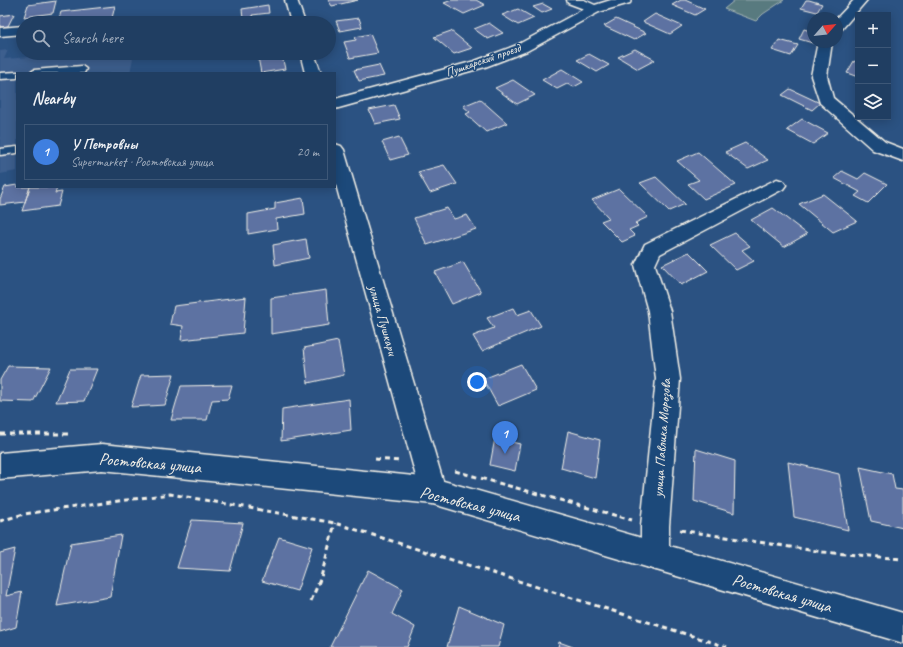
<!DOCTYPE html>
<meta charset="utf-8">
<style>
body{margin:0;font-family:Caveat,sans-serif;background:#284568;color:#f1f3f6}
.controls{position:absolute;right:12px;top:12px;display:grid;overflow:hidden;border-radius:0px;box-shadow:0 2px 10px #0003}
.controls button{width:36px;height:36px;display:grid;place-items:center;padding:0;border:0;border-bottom:1px solid #3d5777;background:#203e62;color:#f1f3f6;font:20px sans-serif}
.compass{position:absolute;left:807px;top:12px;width:36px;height:36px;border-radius:50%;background:#203e62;box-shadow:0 2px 10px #0003;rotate:62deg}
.you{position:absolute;left:477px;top:382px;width:14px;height:14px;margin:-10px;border:3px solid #fff;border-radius:50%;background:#1a73e8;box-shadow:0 0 0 6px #1a73e833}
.badge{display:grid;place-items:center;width:26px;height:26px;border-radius:50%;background:#ffd166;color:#fff;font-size:13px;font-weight:700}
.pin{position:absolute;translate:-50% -33px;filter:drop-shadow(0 1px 2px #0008)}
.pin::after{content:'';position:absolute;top:21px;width:14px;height:12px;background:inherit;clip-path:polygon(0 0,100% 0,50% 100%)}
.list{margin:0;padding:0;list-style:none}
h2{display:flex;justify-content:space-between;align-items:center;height:52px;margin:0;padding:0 16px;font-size:17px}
h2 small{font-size:13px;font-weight:400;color:#a2aebe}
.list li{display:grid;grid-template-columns:26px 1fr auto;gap:12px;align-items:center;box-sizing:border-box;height:56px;margin:0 8px 8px;padding:0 8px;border:1px solid #3d5777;border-radius:0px}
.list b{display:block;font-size:15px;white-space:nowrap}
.list p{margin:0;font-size:13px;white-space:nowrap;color:#a2aebe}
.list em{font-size:13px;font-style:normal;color:#a2aebe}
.icon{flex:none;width:22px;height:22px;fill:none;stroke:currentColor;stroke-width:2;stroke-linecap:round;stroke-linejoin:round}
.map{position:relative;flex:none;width:903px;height:647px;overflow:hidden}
.search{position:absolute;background:#203e62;box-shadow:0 2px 10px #0003;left:16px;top:16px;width:320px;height:44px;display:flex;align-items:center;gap:10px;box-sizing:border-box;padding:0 14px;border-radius:22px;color:#a2aebe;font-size:15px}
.panel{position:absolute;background:#203e62;box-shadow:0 2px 10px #0003;left:16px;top:72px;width:320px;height:116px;border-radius:0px}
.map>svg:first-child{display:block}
.built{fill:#3e5f8e}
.green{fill:#597a7f;stroke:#a6b6b4}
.building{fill:#5d72a2;stroke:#f4f1e8}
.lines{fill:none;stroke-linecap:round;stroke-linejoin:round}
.lane-casing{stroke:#f4f1e8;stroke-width:3}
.street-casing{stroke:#f4f1e8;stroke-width:3}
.secondary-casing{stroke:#f4f1e8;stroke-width:3}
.path{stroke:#f4f1e8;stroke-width:3;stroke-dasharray:5 4;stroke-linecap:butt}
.lane{fill:#1f4a7a;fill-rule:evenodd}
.street{fill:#1f4a7a;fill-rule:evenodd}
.secondary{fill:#1f4a7a;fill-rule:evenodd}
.labels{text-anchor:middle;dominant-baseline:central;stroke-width:3;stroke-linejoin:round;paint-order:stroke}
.far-street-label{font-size:12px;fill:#f4f1e8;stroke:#1f4a7a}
.street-label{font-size:14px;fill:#f4f1e8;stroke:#1f4a7a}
.near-street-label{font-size:17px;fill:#f4f1e8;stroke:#1f4a7a}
</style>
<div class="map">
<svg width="903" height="647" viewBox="0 0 903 647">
<rect width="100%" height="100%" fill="#2b5282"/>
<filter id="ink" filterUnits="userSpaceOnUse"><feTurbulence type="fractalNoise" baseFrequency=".025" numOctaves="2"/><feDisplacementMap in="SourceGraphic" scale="8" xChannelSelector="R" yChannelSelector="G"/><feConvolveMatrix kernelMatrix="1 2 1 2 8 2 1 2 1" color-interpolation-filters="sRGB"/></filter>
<g filter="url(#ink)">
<path class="built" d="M8,50L4,59L87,53H134L130,73H17V171L0,174V51Z"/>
<path class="green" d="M735,0H784L763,14L756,21L724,9Z"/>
<path class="building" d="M328,0H358L332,6Z
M452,0H476L485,5L464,14L444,3Z
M681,0H685L705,9L695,15L672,5Z
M806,0H809L822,4L817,12L801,8Z
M56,1L53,13L24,17L28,5Z
M543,4L552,9L542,13L533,7Z
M268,5L269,13L252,15L253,18L243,19L242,9Z
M115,6L112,18L58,22L61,12Z
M518,9L534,18L518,25L502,15Z
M14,14L8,26L0,27V16Z
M655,14L682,26L670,34L643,22Z
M359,18L362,27L340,31L336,21Z
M616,19L646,33L634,40L604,26Z
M489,23L503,33L488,39L474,29Z
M804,29L813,32V42H817L816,44L799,39Z
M451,31L472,48L454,54L434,37Z
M370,34L378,53L350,58L344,42L356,40L355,37Z
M779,40L798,45L791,56L772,50Z
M635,49L655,60L638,69L618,57Z
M589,54L609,65L597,72L577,60Z
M271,55V58L282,56L285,69L261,73L258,57Z
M854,61L858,63V77L847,73Z
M379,65L384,76L359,81L354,70Z
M562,69L583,82L574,87L567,84L557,89L542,80Z
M513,80L535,95L517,104L495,88Z
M790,89L820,103L812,110L782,95Z
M480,99L507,123L486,132L466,114L470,112L463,106Z
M394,105L400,119L375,124L369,110Z
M802,119L828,133L813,144L787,130Z
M399,137L408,155L390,160L382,142Z
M745,143L768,160L748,169L725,152Z
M698,152L736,185L704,199L688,184L699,180L677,161Z
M444,165L457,184L430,193L418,172Z
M842,171L858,179L865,173L887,184L868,203L855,196L860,192L834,178Z
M656,177L685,204L669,211L640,183Z
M17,185V187H30L25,202L0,205V199L5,187Z
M30,187H57L55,193L62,192L58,206L22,211Z
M619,189L648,217L635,223L638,226L629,230L635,236L622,242L601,221L609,218L592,200Z
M823,194L857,221L833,232L799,204Z
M303,198L305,214L276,219L277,229L248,234V214L275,209V203Z
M447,208L454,219L467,215L476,229L427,245L414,218Z
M773,208L807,234L784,247L751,220Z
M735,233L750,246L742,250L754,261L736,270L710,245Z
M306,239L309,258L275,265L273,245Z
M689,252L708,271L681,285L662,265Z
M463,262L481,292L452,304L435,272Z
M326,290L329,325L271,334V298Z
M246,297L243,333L181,340L183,326L170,324L174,306Z
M513,308L517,315L531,310L541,326L482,351L473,336L494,328L487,318Z
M338,341L344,375L308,383L304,348Z
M521,364L536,390L498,406L483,379Z
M8,366L51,367L33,402L0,401V380Z
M70,369H97L84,401L56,402Z
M174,374L165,405L131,407L141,375Z
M232,385L228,399L212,400L207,420H171L181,386Z
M349,399L351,430L281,441L282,409Z
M568,431L600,440L595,478L561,468Z
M495,438L520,444L515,471L490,465Z
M696,449L735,461L734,513L694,501Z
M788,462L839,474L848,530L794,517Z
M860,467L892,474L895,489L903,490V528L871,521Z
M192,520L243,523L230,571L177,568Z
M121,535L110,597L57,606L71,543Z
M279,537L312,547L297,591L262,581Z
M15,549L6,596L22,592L16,627L0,632V553Z
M368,570L403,589L392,614L415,627L407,647H330Z
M459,606L504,625L498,647H447Z
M559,642L573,647H558Z"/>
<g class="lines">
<defs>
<path id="lane" d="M82,66L86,69L84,73H30L34,70Z
M17,72L20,73H17V78L0,79V73Z
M17,147V153L0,155V149Z"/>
<path id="street" d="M285,0H297L305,23H291Z
M567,0H584L595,5L611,0H631L630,3L599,12L527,51L485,67L335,109V99L475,61L517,45L584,9L568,3Z
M854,0H867L842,29L837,30V18Z
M103,19L109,20L111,23H96L98,20Z
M23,26V34L0,36V28Z
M818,42H832L827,76L833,98L885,142L903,149V161L873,150L820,103L811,76Z
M300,53H314L321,73H305Z
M335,144L341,146L344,150L446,491L442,500L433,504L424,500L420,491L335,181Z
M777,179L783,181L786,185L783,189L660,254L655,265L670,311L680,379L669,526V556L665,566L655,570L645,566L641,556V526L656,379L648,311L635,265L645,244Z"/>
<path id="secondary" d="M102,444L433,478L903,613V643L433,504L102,470L0,479V453Z"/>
</defs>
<use href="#lane" class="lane-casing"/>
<use href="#street" class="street-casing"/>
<use href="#secondary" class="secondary-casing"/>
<path class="path" d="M0,434H71
M375,459L401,461
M455,471L632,520
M0,521L24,514L170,494L335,523L727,647
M680,530L823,552L903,559
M311,601L321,577L335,523"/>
<use href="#lane" class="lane"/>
<use href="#street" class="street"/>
<use href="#secondary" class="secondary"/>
</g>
</g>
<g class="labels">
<g class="far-street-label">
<text transform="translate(483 60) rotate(-19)">Пушкарский проезд</text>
</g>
<g class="street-label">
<text transform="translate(383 320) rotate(74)">улица Пушкари</text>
<text transform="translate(662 438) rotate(-86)">улица Павлика Морозова</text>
</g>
<g class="near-street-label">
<text transform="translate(150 463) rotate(5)">Ростовская улица</text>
<text transform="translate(470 504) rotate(14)">Ростовская улица</text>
<text transform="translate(782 593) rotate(16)">Ростовская улица</text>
</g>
</g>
</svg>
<div class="controls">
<button>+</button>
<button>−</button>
<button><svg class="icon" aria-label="layers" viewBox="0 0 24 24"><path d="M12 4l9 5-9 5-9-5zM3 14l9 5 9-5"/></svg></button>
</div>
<svg class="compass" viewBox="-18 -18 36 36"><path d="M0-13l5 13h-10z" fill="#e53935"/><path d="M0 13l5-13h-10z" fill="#a2aebe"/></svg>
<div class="you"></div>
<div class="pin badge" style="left:505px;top:454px;background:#3f7fe0">1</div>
<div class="search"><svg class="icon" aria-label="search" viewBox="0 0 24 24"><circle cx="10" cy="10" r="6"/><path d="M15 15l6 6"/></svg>Search here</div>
<section class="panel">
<h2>Nearby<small></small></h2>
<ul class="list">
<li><span class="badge" style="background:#3f7fe0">1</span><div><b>У Петровны</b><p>Supermarket · Ростовская улица</p></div><em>20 m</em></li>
</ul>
</section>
</div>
